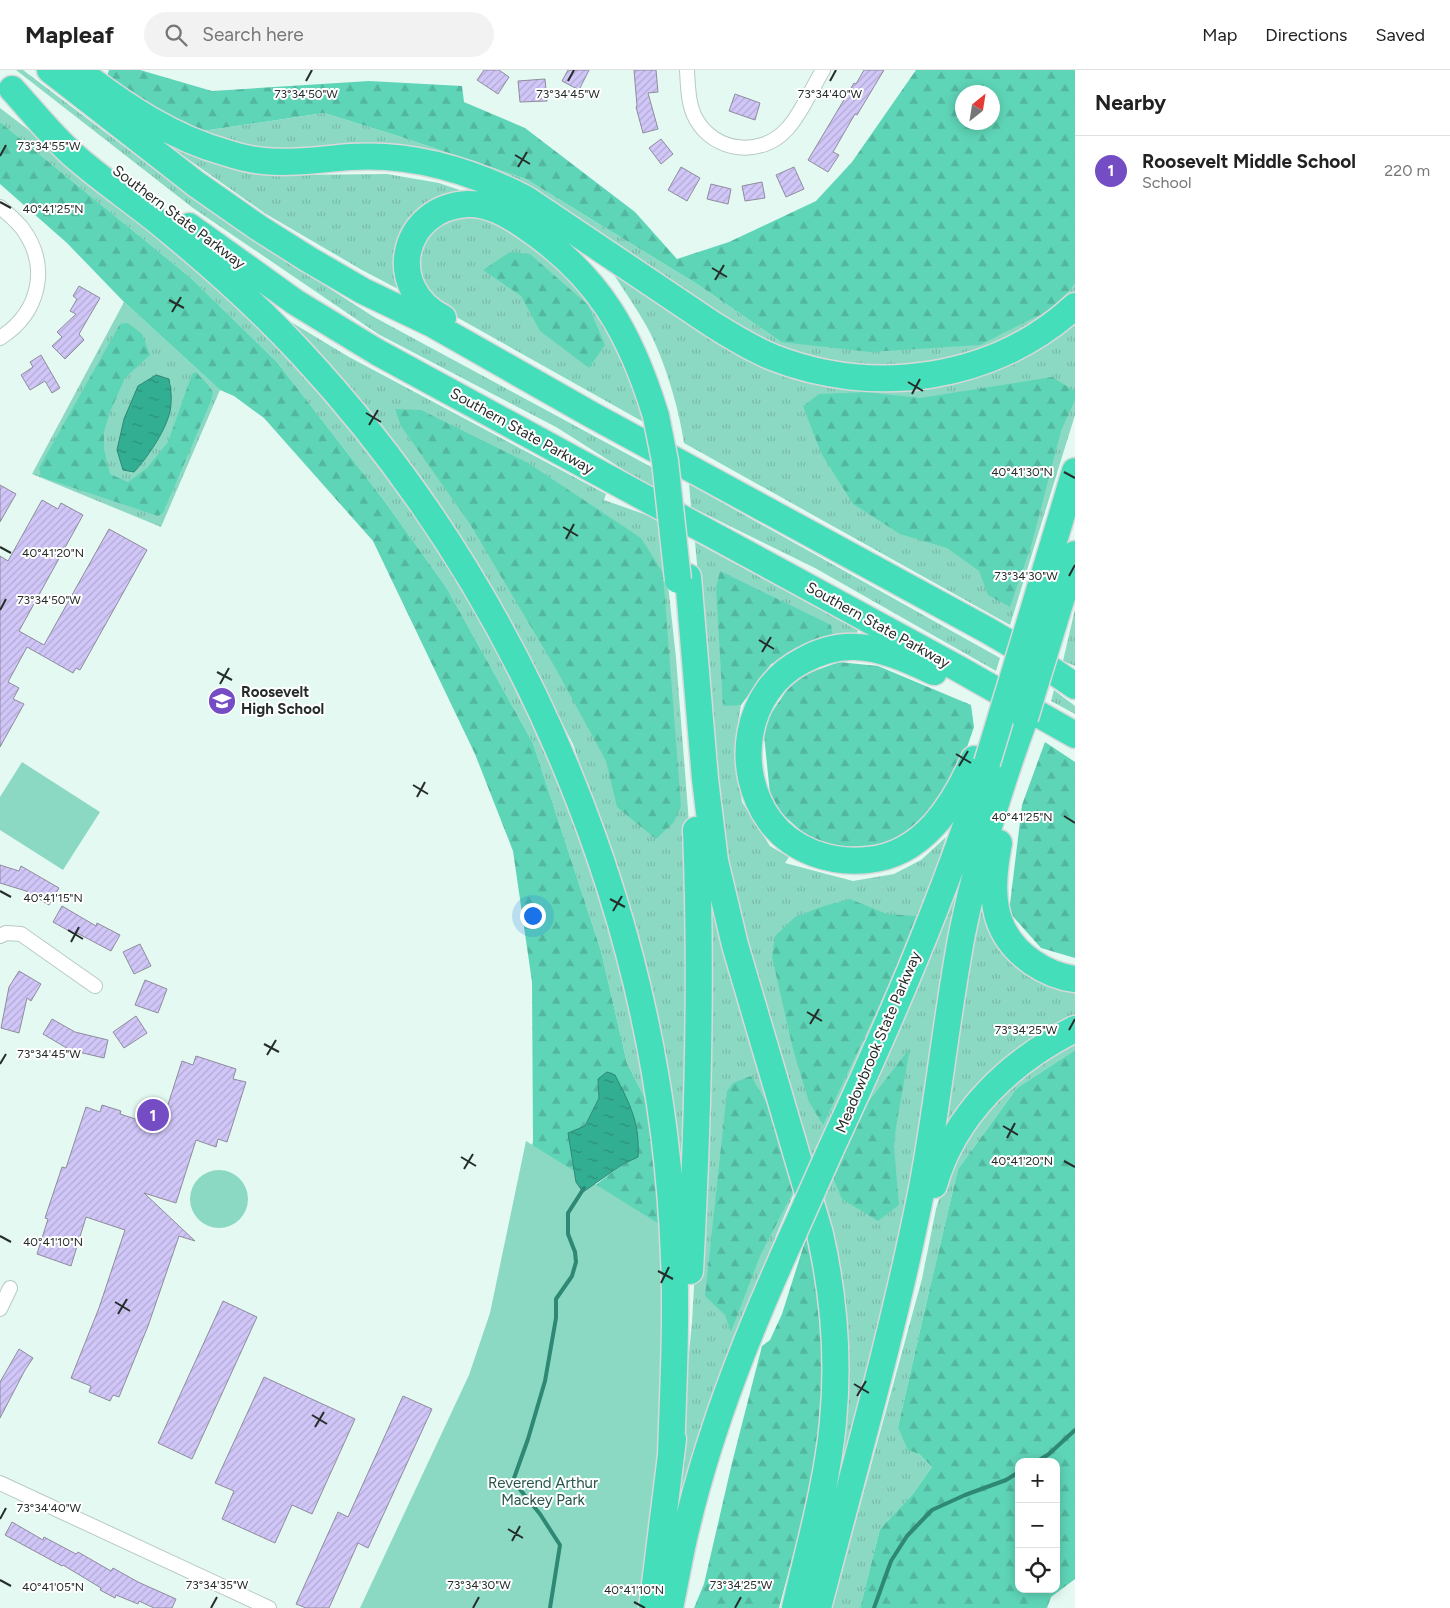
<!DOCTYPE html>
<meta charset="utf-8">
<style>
body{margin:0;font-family:Figtree,sans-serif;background:#f2f2f2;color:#222}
.controls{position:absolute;right:15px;bottom:15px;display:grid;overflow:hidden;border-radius:10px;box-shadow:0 2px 12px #0003}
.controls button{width:45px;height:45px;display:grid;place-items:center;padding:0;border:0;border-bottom:1px solid #e0e0e0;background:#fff;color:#222;font:25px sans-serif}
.compass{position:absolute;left:955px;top:15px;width:45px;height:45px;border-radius:50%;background:#fff;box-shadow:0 2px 12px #0003;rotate:30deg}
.you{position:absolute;left:532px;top:845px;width:18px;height:18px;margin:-12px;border:4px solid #fff;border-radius:50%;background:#1a73e8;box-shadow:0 0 0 8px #1a73e833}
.badge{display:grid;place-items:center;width:32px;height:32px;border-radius:50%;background:#744dc5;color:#fff;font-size:16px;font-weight:700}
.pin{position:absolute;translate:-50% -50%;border:2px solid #fff;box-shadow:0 1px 5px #0006}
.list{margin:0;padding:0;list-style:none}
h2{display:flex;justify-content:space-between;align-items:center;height:65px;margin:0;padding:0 20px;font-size:21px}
h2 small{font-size:16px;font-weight:400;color:#767676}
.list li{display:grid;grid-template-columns:32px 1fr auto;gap:15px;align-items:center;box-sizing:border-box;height:70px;padding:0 20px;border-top:1px solid #e0e0e0}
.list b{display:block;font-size:19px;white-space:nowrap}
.list p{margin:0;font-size:16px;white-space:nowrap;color:#767676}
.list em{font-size:16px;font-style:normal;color:#767676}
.icon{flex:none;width:28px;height:28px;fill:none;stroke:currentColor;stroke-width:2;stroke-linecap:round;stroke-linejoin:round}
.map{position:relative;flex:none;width:1075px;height:1538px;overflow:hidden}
header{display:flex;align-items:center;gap:30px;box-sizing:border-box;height:70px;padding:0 25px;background:#fff;border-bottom:1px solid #e0e0e0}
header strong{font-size:24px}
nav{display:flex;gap:28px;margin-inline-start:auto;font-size:18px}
.search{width:350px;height:45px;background:#f2f2f2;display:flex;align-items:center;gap:12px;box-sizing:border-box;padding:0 18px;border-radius:28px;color:#767676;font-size:19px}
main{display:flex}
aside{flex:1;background:#fff}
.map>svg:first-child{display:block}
.grass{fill:url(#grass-tufts)}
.forest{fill:url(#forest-firs);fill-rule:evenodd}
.park{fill:#8cd9c3}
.water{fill:url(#water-ripples);stroke:#2e8874}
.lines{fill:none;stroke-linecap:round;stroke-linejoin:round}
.stream{stroke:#2e8874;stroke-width:4}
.building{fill:url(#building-hatch);stroke:#8f8c9c}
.minor-casing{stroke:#b7cbc4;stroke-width:16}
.motorway-casing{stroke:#d8d9d9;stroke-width:29}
.minor{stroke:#fff;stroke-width:14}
.motorway{stroke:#44debb;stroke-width:26}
.motorway-bridge-casing{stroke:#d8d9d9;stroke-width:29;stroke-linecap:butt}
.motorway-bridge{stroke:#44debb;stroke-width:26}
.ticks{fill:none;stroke:#252d2a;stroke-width:2}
.labels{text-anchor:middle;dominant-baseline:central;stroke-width:4;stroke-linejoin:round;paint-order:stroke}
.street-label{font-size:15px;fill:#252d2a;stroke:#fff}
.poi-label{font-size:15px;font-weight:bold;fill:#252d2a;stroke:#fff;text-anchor:start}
.park-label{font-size:15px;fill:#26574a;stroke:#fff}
.ticks-label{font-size:12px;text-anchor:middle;fill:#252d2a;stroke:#fff;stroke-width:4;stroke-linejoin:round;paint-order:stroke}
</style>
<header>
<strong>Mapleaf</strong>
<div class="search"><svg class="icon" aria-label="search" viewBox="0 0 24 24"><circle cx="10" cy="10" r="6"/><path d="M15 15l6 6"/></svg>Search here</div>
<nav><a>Map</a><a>Directions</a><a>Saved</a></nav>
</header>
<main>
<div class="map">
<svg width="1075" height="1538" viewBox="0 0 1075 1538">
<defs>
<pattern id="grass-tufts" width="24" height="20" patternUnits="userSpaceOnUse" patternTransform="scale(1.25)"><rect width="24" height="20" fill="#8cd9c3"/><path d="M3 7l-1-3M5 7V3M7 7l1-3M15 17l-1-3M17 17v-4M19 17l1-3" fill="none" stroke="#79bba8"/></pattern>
<pattern id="forest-firs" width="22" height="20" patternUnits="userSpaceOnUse" patternTransform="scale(1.25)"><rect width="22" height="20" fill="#5fd5b7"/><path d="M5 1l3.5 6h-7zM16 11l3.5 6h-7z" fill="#52b79e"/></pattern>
<pattern id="water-ripples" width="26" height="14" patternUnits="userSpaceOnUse" patternTransform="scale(1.25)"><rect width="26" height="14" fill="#32af93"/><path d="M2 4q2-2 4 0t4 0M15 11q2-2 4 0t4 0" fill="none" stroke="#2a8f78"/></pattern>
<pattern id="building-hatch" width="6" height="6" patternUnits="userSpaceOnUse" patternTransform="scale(1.25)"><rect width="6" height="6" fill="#d0c6f7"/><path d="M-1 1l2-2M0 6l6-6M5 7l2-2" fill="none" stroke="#b2aad4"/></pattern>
</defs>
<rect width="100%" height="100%" fill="#e4f9f2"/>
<path class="grass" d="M16,0H23L158,102L239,160L374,247L655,399L657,421L556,357L378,264L193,138Z
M0,38L110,122L313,303L484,543L590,773L655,1048L627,993L601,881L533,673L446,517L383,429L277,292L191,208L0,52Z
M324,43L401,67L526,109L700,216L781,272L1055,237L1075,214V228L992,282L885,303L809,293L751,270L498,110L258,80L196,62Z
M165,73L294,105L387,104L439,113L477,126L432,138L403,216L398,219L362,200L266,144Z
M454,145H484L560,193L623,278L647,354L435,235L417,210L416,182L431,157Z
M620,201L696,251L886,318L1075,246V345L1010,555L684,373C679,338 664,288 647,257C637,239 625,222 614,205Z
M124,232L220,320L161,457L32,404Z
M291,252L349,287L606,424L604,430L661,450L676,588L689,753L685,1135L622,816L573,674L483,502L389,365L288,256Z
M689,414L1000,588L996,601L815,498L691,437Z
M695,472L858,560L856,566L833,567L771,594L741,635L735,673L742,732L770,776L789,787L785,793L853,811L894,804L921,790L946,767L927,830L923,829L918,854L811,1089L741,849L726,777L711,647Z
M1075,539V596L1063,591Z
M1054,620L1075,636V644L1051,631Z
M981,754L921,1085L829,1470L832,1167L823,1119L957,820Z
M705,778L800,1109L777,1163L740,1256L664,1538L692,1252L700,1111Z
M984,809L993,852L1075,915V953L944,1073V1039Z
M1075,971V980L1017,1018L958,1099L926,1234L898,1357L919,1384L932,1397L912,1425L880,1459L860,1538H832L922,1209L936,1139L953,1085L996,1027L1042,988Z"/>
<path class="forest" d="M109,0H140L212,21L369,11L462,16L464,32L525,58L635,142L677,189L729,172L816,131L852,92L916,0H1075V214L1055,237L980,275L870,282L781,272L700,216L526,109L401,67L324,43L196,62L106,10ZM962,22H992V52H962Z
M0,52L191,208L277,292L383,429L446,517L533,673L601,881L627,993L655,1048L667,1149L499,1246L533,1071L532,912L513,781L475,684L373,471L264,348L234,326L220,320L124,232L67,173L0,114ZM598,1009L638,1087L623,1094L590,1119L585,1056L599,1028Z
M510,182L530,184L588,235L605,275L589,298L540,261L521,226L483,200Z
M128,253L142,264L150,285L125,308L110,342L104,362V379L110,404L128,412L147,398L168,372L192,304L196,302L208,315L213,322L211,331L163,443L158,446L41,407L39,398L120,254Z
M1052,307L1075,321V330L1061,361L1032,473L1010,537L988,525L979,501L947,478L900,464L853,434L821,383L803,336L819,324L867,322L920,328Z
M395,339L421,340L528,393L641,468L663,503L681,736L674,752L656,769L617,737L606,691L556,599L470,454L401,356Z
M720,501L831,555L833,567L771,594L741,635L723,636L716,518Z
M839,592L878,596L971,635L974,657L957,706L928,742L898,774L864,782L811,770L771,734L763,655L795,608Z
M1045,672L1075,692V888L1041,878L1009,842L1022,735Z
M850,829L887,844L916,846L890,913L823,1055L809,1032L793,979L772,887L775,866L795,847L821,837Z
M910,978L896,1057L894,1077L899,1135L878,1151L842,1129L833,1108L869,1031Z
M1075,980V1509L1051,1527L1047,1538H860L880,1459L912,1425L932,1397L919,1384L908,1380L898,1357L926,1234L958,1099L1017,1018ZM1019,1392H1056V1519H1019Z
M751,1006L766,1032L791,1099L795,1118L760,1186L731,1262L725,1245L705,1226L727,1021L733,1013Z
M807,1165L815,1202L824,1303L815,1402L779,1538H694L704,1514L732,1393L762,1276L770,1270L782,1244Z"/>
<path class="park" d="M22,692L100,742L63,800L0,760V727Z
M526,1071L664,1157L660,1423L639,1538H360L469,1305L490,1243Z
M190 1129a29 29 0 1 1 58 0a29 29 0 1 1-58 0Z"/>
<path class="water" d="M156,305L169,309C170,316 172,325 171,333C171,354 148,387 134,402L123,400L117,380L124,349L138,316Z
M607,1002L615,1005C630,1034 640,1053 638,1087L623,1094L583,1122L576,1112L568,1063L585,1056L599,1028L598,1009Z"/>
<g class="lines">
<path class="stream" d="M1036,1392L1049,1384L1075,1360
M550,1538L560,1475L540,1444L513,1411L528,1369L545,1311L556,1248V1229L572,1206L576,1192L575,1182L568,1164V1143L584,1118
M874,1538L891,1491L907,1466L932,1440L965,1425L1006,1410L1019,1402"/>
</g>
<path class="building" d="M484,0H499L509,7L498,24L477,10Z
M568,0H589L579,20L562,11Z
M634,0H656L658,22L648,23L658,59L643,63L636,37L637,36Z
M864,0H884L857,45L855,44L833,82L839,85L828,102L808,90L854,13L856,14Z
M545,9L547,31L520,32L518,11Z
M735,24L760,33L755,50L729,41Z
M661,69L673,84L661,94L649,78Z
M681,97L700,108L687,131L668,120Z
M794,97L804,119L786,127L776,105Z
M762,112L765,128L745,131L742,116Z
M711,114L731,119L728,134L707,129Z
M79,216L100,228L79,264L84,270L65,289L52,276L62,267L57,262L76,244L70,241L77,229L73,226Z
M41,285L60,318L52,323L45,311L30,320L21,305L33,297L30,292Z
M0,415L16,424L0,452Z
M42,430L58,439L61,433L83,445L19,561L44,575L109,459L147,480L80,600L76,598L73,603L27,577L8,612L19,618L13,629L24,634L0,677V486L8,491Z
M0,795L19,801L21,796L59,818L49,835L26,821L0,813Z
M62,836L96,856L97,853L120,865L111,881L77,863L76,865L53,852Z
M140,874L151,896L134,904L123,882Z
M19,901L41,914L31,931L27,928L19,963L1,958L9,917Z
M145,910L167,919L158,943L135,935Z
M136,946L147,963L124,978L113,962Z
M52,949L75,962L108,970L104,988L70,980L43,964Z
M196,986L236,999L233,1009L246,1012L227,1072L218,1069L216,1077L196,1070L176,1133L144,1123L195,1171L179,1166L148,1256L119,1327L113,1325L110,1331L89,1322L91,1316L71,1308L99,1238L125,1160L86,1147L71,1196L37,1184L48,1149L45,1148L62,1097L66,1098L86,1037L100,1042L102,1035L121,1041L120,1044L157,1056L161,1046L164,1047L182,991L193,995Z
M223,1231L257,1247L192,1389L158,1373Z
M19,1279L33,1288L25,1300L0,1348V1312Z
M264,1307L355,1349L312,1444L292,1435L275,1473L222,1449L234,1421L215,1413Z
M403,1326L432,1339L368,1478L358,1473L329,1538H306L296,1534L338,1442L348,1447Z
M12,1452L43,1470L44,1467L76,1484L78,1482L111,1501L113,1498L138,1512L176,1529L172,1538H154L139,1531L138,1534L116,1525L115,1528L100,1520L101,1518L63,1495L62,1496L5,1465Z"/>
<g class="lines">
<defs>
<path id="minor" d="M687,0C688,16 688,35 696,49C714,82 761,88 787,59C801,44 812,18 823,0
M0,137C7,143 16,150 22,158C51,197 39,243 0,268
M0,866L6,863L21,864L95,916
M0,1239L10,1218
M0,1413L269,1538"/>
<path id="motorway" d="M50,0L196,114L259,158L308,189L363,221L432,254L592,345L987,560L1028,584L1075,616
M79,1C125,36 172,68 227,83C239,87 252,90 264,91C293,94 322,89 351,87C413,83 472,101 526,129L712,254C731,266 751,278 772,287C873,327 994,311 1075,236
M12,19C33,42 55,70 78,89C108,115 142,137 172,163C217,200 261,240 301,283C527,526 662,855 674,1187C677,1253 673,1320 671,1386
M189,156L295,232L377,282L959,599L1075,665
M443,248C384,218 401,138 467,134C489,133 509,145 526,157C599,206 631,264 656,346
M688,507L705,709L715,791L735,875L820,1164C834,1226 839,1289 833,1352C827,1415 809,1477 795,1538
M1039,521L1075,401
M1062,527L1075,484
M934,602C910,591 883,578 856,577C837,576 818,582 802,591C744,621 733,700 770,751C792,781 832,794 868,790C923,785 954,735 974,689
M999,773C990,820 989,862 1032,892C1045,901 1059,907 1075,909
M830,1081C888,956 944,828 986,696
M934,1115C954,1044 1011,991 1075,959
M690,1201C698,1054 702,907 696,760
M652,1538L673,1369
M670,1538C676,1510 680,1483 687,1456C711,1355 751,1256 794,1162
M818,1538C854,1399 894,1260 922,1118C938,1034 946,949 962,864C977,790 999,719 1025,648"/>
</defs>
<use href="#minor" class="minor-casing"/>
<use href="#motorway" class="motorway-casing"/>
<use href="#minor" class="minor"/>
<use href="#motorway" class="motorway"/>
<defs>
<path id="motorway-bridge" d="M656,346L665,391L678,510
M1025,648L1062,527
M987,693L1039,521
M794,1162L830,1081"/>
</defs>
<use href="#motorway-bridge" class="motorway-bridge-casing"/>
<use href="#motorway-bridge" class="motorway-bridge"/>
</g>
<path class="ticks" d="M306,11L312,0M568,11L574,0M830,11L836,0M515,85L530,94M0,86L6,75M518,97L527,82M0,132L11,138M712,198L727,207M715,210L724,195M169,230L184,238M172,242L181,227M908,312L923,321M912,324L920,309M366,343L381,352M369,355L378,340M1064,402L1075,408M563,457L578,466M566,469L574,454M0,477L11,483M1069,506L1075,495M0,540L6,529M759,570L774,579M762,582L771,567M217,602L232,610M220,614L229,598M956,684L971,693M959,696L968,681M413,715L428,724M417,727L425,712M1064,746L1075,753M0,821L11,827M610,829L625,837M613,841L622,826M68,860L83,869M71,872L79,857M807,942L822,951M810,954L819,939M1069,960L1075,949M264,974L279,982M267,985L276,970M0,994L6,984M1003,1056L1018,1065M1007,1068L1015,1053M461,1087L476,1096M1064,1091L1075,1097M464,1099L473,1084M0,1166L11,1172M658,1201L673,1209M661,1213L669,1197M115,1232L130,1241M118,1244L127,1229M854,1314L869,1323M857,1326L866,1311M312,1345L327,1354M315,1357L324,1342M0,1449L6,1438M508,1459L523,1468M512,1471L520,1456M0,1510L11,1516M634,1532L645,1538M211,1538L217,1527M473,1538L479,1527M735,1538L741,1527"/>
<defs>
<symbol id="school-disc" viewBox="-11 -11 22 22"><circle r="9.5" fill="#744dc5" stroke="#fff"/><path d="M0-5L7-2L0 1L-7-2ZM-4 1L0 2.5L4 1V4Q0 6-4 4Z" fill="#fff"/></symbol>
</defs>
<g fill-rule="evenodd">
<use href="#school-disc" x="206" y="615" width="32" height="32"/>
</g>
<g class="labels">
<g class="street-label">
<text transform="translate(179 147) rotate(37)">Southern State Parkway</text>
<text transform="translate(522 361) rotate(29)">Southern State Parkway</text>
<text transform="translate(878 555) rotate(29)">Southern State Parkway</text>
<text transform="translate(878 972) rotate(-67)">Meadowbrook State Parkway</text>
</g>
<g class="poi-label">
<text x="241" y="622">Roosevelt<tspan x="241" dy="17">High School</tspan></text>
</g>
<g class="park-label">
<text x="543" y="1413">Reverend Arthur<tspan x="543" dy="17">Mackey Park</tspan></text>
</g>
</g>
<g class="ticks-label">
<text x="306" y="28">73°34'50"W</text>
<text x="568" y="28">73°34'45"W</text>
<text x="830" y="28">73°34'40"W</text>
<text x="49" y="80">73°34'55"W</text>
<text x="53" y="143">40°41'25"N</text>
<text x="1022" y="406">40°41'30"N</text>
<text x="53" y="487">40°41'20"N</text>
<text x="1026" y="510">73°34'30"W</text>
<text x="49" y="534">73°34'50"W</text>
<text x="1022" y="751">40°41'25"N</text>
<text x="53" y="832">40°41'15"N</text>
<text x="1026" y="964">73°34'25"W</text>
<text x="49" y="988">73°34'45"W</text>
<text x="1022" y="1095">40°41'20"N</text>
<text x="53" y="1176">40°41'10"N</text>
<text x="49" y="1442">73°34'40"W</text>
<text x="217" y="1519">73°34'35"W</text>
<text x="479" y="1519">73°34'30"W</text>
<text x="741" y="1519">73°34'25"W</text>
<text x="53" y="1521">40°41'05"N</text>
<text x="634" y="1524">40°41'10"N</text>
</g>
</svg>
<div class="controls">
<button>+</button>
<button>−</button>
<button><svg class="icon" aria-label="locate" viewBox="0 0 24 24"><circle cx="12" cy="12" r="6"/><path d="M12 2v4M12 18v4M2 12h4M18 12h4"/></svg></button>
</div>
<svg class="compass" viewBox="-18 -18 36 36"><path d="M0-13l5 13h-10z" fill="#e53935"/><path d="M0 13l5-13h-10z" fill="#767676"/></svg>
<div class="you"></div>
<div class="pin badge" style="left:153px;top:1045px">1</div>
</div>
<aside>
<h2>Nearby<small></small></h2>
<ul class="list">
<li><span class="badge">1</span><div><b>Roosevelt Middle School</b><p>School</p></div><em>220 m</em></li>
</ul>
</aside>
</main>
